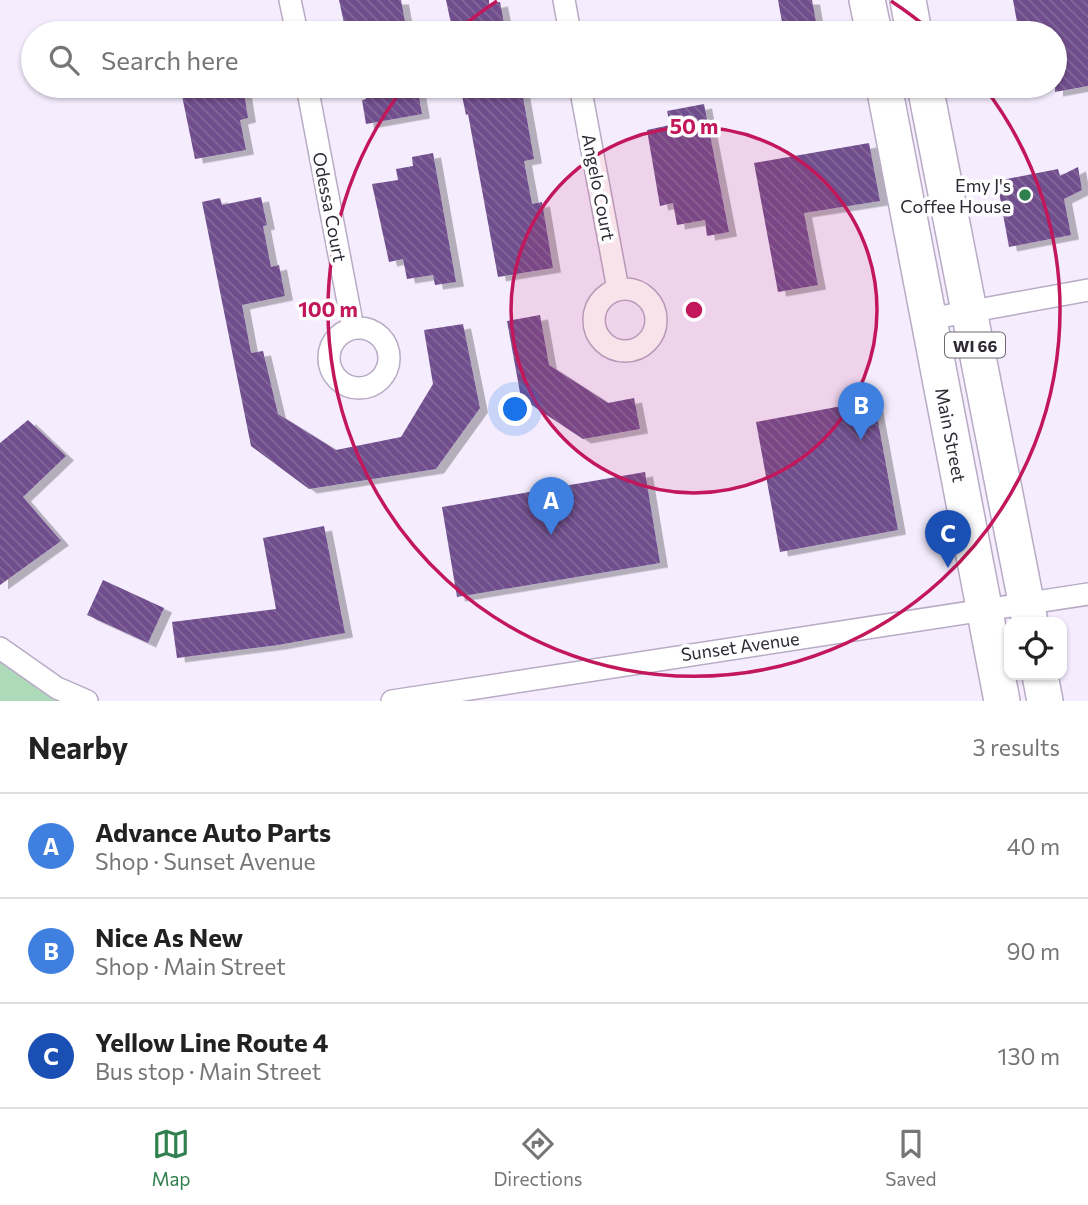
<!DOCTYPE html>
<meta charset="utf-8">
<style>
body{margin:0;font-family:Commissioner,sans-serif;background:#f6f6f6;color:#222}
.controls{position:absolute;right:21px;bottom:21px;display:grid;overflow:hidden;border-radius:14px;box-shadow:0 2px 5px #0004}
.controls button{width:63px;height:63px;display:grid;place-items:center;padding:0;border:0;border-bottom:2px solid #e0e0e0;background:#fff;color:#222;font:35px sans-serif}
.you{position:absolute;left:516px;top:410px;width:24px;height:24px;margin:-18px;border:5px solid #fff;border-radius:50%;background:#1a73e8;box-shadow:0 0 0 10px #1a73e833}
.badge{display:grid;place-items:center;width:46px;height:46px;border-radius:50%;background:#307f4f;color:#fff;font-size:23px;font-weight:700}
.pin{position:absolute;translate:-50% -58px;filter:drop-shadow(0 2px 4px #0008)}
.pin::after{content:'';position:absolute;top:37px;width:24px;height:21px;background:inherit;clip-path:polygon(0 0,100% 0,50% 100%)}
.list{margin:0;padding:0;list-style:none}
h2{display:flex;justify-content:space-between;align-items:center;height:91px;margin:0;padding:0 28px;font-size:30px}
h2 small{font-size:23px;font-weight:400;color:#767676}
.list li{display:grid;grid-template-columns:46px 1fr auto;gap:21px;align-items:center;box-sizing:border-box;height:105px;padding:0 28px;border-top:2px solid #e0e0e0}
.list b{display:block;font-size:26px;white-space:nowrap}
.list p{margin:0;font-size:23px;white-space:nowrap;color:#767676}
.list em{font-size:23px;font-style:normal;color:#767676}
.icon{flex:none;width:38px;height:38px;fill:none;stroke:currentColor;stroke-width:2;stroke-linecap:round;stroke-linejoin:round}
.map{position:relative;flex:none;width:1088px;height:701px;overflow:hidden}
.search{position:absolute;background:#fff;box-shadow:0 2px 5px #0004;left:21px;right:21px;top:21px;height:77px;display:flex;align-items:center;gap:18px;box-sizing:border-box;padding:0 24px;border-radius:38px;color:#767676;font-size:26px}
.sheet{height:406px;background:#fff}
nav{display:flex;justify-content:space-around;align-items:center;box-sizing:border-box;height:98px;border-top:2px solid #e0e0e0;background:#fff;font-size:19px;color:#767676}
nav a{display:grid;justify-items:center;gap:4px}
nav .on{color:#307f4f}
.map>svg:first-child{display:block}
.green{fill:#addbba}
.building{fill:url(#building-back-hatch);filter:url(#shadow)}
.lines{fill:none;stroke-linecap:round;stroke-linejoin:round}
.street-casing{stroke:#b8abc5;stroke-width:24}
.primary-casing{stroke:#b8abc5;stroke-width:38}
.street{stroke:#fff;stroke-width:21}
.primary{stroke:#fff;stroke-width:35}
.ring{fill:none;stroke:#c2185b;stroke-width:3.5}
.poi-dot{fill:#307f4f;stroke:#fefefe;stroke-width:2.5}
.labels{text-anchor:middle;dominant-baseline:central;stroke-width:7;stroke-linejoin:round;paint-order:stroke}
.shield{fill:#fefefe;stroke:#6c6970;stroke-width:2}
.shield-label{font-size:16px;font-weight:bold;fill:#2e2933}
.poi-label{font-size:18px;fill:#2e2933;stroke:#fefefe;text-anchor:end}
.street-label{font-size:18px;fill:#2e2933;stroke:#fefefe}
.centre{fill:#c2185b;stroke:#fefefe;stroke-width:3.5}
.ring-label{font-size:21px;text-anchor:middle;font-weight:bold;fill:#c2185b;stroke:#fefefe;stroke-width:7;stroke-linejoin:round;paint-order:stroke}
</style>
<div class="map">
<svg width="1088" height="701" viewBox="0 0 1088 701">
<defs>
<pattern id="building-back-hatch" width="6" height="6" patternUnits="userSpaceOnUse" patternTransform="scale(1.75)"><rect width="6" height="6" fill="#6f4d8c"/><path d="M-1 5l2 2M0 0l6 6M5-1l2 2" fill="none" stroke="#836a9a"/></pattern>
<filter id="shadow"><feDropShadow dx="8" dy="4.5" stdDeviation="0" flood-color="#0004"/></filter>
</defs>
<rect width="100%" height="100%" fill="#f5edfe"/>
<path class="green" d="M0,648L87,701H0Z"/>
<path class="building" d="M339,0H401L407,33H354L352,22L344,23Z
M446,0H489V4L500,2L506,33H453Z
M778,0H812L818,33H784Z
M1013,0H1088V86L1055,92V33H1019Z
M180,86H243L248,118L240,120L246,150L195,159Z
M364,86H417L422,114L366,124L362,100L366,99Z
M460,86H521L534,159L524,161L532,204L542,202L553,268L498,277L468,114L466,115Z
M704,104L729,232L707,236L705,220L677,225L673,203L660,206L647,130L670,125L667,111Z
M869,143L880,201L804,213L818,285L778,292L754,163Z
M433,153L456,282L435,285L433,275L407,279L403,259L389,262L372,184L398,180L396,169L413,166L412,157Z
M1078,167L1082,190L1064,199L1071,235L1009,247L997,181L1058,169L1060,176Z
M261,197L267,225L263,226L271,267L279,265L285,296L242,305L251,353L263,351L278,414L336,450L401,437L433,384L424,330L463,324L480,408L436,469L309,489L251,446L202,202L220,198L222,205Z
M540,315L549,365L608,403L634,398L640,429L583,439L521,398L507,321Z
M874,400L898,530L780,552L756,422Z
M28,420L66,456L23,497L61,541L0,585V443Z
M645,472L660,563L457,597L442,507Z
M324,526L345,633L278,645L177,658L172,622L276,609L263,538Z
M103,580L164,608L148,643L87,615Z"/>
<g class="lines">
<defs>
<path id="street" d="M290,0L297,33
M564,0L570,33
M307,86L353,328
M580,86L618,289
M594 320a31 31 0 1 1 62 0a31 31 0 1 1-62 0Z
M929,319L1088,290
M329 358a30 30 0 1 1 60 0a30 30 0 1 1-60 0Z
M0,648L57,688L87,701
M392,701L1088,594"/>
<path id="primary" d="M867,0L874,33
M908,0L914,33
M884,86L1002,701
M925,86L1030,622
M1040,675L1045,701"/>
</defs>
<use href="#street" class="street-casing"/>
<use href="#primary" class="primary-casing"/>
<use href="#street" class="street"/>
<use href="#primary" class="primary"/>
</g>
<circle cx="694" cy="310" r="183" fill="#c2185b" fill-opacity=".12"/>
<g class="ring">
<circle cx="694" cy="310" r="183"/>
<path d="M456 32A366 366 0 0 1 497 1M891 1A366 366 0 0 1 932 32M984 87A366 366 0 1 1 404 87"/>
</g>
<circle class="poi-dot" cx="1025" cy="195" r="7"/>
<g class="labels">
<rect class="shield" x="945" y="332.5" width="60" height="25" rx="5"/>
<g class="shield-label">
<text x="975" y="345">WI 66</text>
</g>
<g class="poi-label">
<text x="1011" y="185">Emy J's<tspan x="1011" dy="21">Coffee House</tspan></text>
</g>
<g class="street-label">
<text transform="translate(599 187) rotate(79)">Angelo Court</text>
<text transform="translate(330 207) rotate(79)">Odessa Court</text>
<text transform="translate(951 435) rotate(79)">Main Street</text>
<text transform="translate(740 646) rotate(-8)">Sunset Avenue</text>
</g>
</g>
<circle cx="694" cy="310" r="10" class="centre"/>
<g class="ring-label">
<text x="694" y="134">50 m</text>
<text x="328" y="317">100 m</text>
</g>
</svg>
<div class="controls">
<button><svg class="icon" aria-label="locate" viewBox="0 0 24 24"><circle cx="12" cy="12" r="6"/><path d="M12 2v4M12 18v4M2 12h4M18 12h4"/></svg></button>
</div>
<div class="you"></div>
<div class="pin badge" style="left:551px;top:535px;background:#3f7fe0">A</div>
<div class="pin badge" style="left:861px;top:440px;background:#3f7fe0">B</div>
<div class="pin badge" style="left:948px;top:568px;background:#1a4fb4">C</div>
<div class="search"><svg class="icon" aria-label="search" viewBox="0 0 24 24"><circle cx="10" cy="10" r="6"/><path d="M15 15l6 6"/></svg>Search here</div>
</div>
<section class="sheet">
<h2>Nearby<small>3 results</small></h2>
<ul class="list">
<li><span class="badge" style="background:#3f7fe0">A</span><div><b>Advance Auto Parts</b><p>Shop · Sunset Avenue</p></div><em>40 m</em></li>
<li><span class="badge" style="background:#3f7fe0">B</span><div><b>Nice As New</b><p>Shop · Main Street</p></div><em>90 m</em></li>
<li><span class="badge" style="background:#1a4fb4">C</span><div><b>Yellow Line Route 4</b><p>Bus stop · Main Street</p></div><em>130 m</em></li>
</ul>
</section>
<nav>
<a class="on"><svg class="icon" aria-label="map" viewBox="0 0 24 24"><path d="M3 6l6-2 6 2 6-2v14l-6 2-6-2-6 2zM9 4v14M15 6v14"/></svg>Map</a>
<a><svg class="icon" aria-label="directions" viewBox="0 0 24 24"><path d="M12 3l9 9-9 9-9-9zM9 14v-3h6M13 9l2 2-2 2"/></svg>Directions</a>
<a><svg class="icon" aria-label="saved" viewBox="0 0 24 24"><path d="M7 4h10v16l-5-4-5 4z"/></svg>Saved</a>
</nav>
